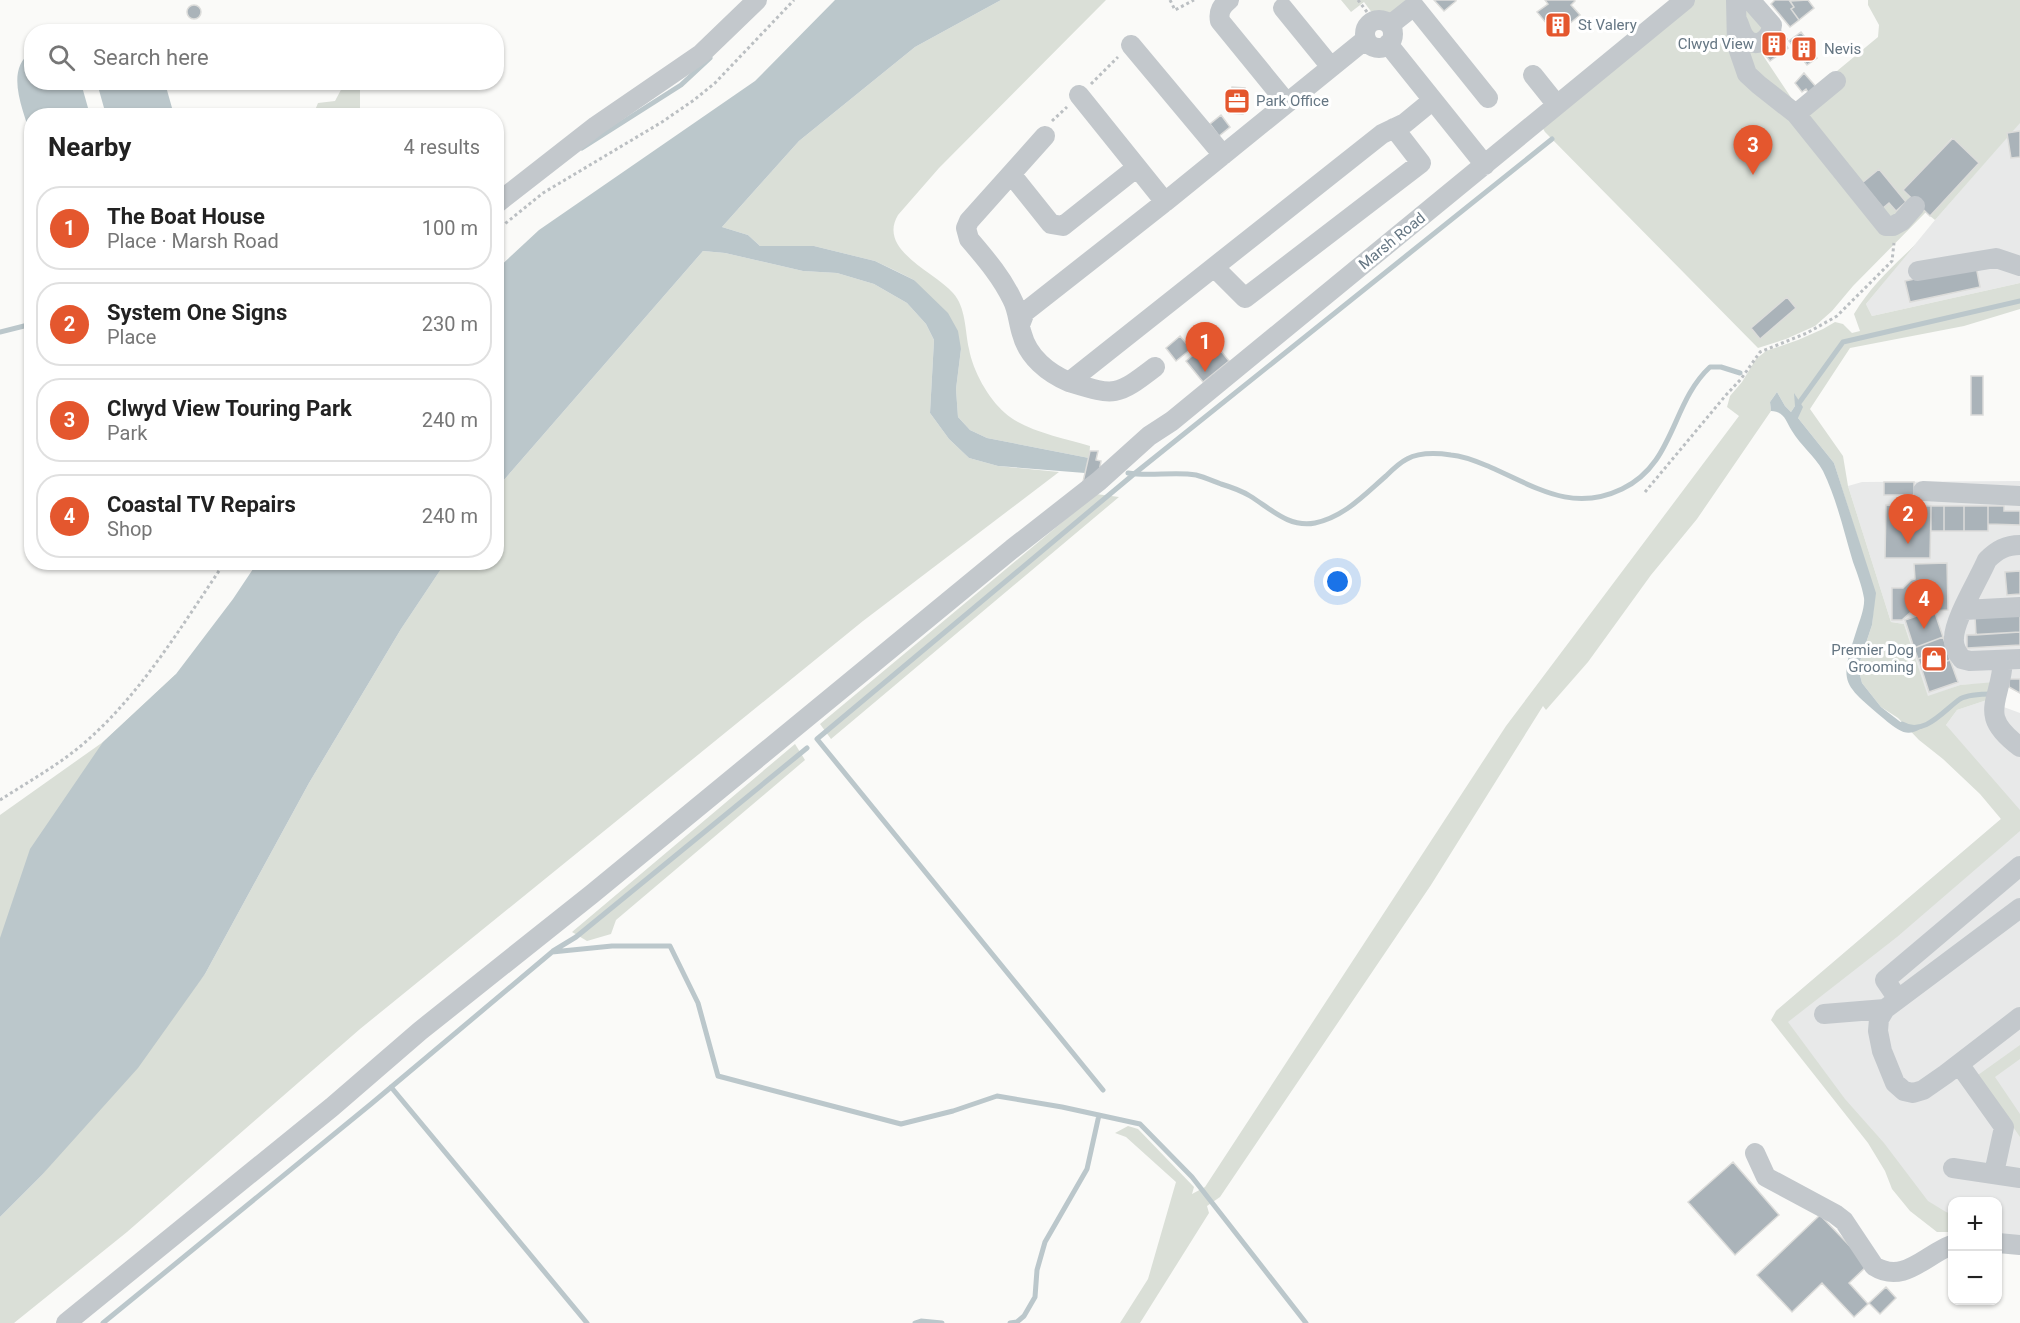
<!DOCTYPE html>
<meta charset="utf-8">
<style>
body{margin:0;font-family:Roboto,sans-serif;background:#f2f2f2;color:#222}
.controls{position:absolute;right:18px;bottom:18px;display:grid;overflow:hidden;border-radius:12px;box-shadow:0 2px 4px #0004}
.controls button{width:54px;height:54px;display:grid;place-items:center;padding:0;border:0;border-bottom:2px solid #e0e0e0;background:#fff;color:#222;font:30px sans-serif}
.you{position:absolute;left:1338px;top:582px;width:21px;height:21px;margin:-15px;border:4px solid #fff;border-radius:50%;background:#1a73e8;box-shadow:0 0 0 9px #1a73e833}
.badge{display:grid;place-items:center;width:39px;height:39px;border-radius:50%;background:#e4572e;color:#fff;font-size:20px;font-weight:700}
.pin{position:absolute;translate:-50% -50px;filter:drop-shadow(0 2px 3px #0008)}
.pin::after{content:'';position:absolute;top:32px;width:21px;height:18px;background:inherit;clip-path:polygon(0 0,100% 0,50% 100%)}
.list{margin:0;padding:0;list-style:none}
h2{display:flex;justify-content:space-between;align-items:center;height:78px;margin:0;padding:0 24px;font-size:26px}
h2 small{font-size:20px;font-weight:400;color:#767676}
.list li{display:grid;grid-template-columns:39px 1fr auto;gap:18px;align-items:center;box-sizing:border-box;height:84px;margin:0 12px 12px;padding:0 12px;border:2px solid #e0e0e0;border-radius:24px}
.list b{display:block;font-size:22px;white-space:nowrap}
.list p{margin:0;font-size:20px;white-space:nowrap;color:#767676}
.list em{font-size:20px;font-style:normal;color:#767676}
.icon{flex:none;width:33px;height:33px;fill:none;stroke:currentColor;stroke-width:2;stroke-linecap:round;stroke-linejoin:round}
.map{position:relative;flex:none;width:2020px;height:1323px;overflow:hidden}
.search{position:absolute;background:#fff;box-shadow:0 2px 4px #0004;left:24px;top:24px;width:480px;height:66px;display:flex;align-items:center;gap:15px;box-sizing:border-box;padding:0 21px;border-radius:24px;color:#767676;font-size:22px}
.panel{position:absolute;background:#fff;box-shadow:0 2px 4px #0004;left:24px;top:108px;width:480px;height:462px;border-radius:24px}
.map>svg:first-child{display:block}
.built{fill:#e8e9e9}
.green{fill:#dadfd7}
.water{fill:#bbc7cb}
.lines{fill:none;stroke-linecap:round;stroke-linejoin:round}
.stream{stroke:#bbc7cb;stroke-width:5}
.building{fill:#aab3b9;stroke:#dcdcda;stroke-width:1.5}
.path{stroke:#bbbfc2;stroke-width:3;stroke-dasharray:3 3;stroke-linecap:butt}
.minor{stroke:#c3c8cc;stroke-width:20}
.labels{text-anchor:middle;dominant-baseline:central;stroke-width:6;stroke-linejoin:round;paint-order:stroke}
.poi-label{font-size:15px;fill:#657683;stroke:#fff;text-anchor:start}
.street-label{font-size:15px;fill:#657683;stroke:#fff}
</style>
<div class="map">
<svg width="2020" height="1323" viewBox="0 0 2020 1323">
<rect width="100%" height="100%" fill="#fafaf8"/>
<path class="built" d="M2020,122V283L1872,316L1866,304L1935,220Z
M2020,481V694L2006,686L2001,706L2020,713V1238L1998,1236V1202H1952V1232L1933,1219L1776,1011L2001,819L1946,725L1957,710L1990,699L1995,683L1960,685L1928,697L1904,624L1891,622L1848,486L1862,482Z"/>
<path class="green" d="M1001,0H1106L939,168L898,215C877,250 935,272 953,293C966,307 965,331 969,349C973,371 988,398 1005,413C1025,431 1064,438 1090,446L1089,458L987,438L970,430L958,417L956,389L961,349L914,280L894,270L875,261L814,246H760L748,235L722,227L799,141L915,47Z
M1341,0H1405L1406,2L1389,17L1381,14H1373L1364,2L1351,12Z
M1690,0H1755L1781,31L1758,48L1796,105L1878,37L1879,25L1868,5V0H2020V123L1935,220L1930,216L1979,163L1952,138L1904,190L1926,212L1853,286L1832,311L1815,326L1786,339L1758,348L1545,132L1542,127Z
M342,83H360V115H313L318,103L335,101L343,86Z
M1915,245L1866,304L1872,316L2020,283V309L1964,326L1850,348L1810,409L1843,456L1848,486L1891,622L1904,624L1928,696L1960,685L1995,682L1990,699L1957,710L1946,725L2020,810V831L1897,937L1788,1022L1845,1099L1884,1143L1928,1201L1946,1212L1952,1214V1232H1937L1910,1211L1892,1189L1885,1171L1868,1143L1771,1020L1776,1011L2001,819L1980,794L1943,759L1919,740L1898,718L1881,707L1862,683L1858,667L1872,625L1875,593L1834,463L1798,418L1799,403L1795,395V406L1791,412L1785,406L1777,392L1770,402L1771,411L1697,519L1651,575L1588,662L1546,710L1543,706L1431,885L1220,1197L1207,1206L1209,1213L1140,1323H1120L1148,1279L1176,1182L1126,1137L1115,1133L1128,1126L1138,1129L1194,1187L1192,1194L1205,1187L1506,726L1739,416L1727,407L1730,396L1742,382L1756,359L1766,351L1798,340L1823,329L1835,322L1843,324L1852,333L1860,331L1854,314C1870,287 1893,266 1915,245Z
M703,251L725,253L803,271L837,273L874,284L907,303L926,324L934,340L930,413L949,439L969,458L998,466L1059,472L863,621L360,1029L127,1232L14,1323H0V1217L41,1176L205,974L309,783L401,629L445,563L496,562L497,488Z
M1096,494L1119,497L831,739L820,724Z
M176,674L0,994V815L103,742Z
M795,744L805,760L616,920L611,934L587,941L572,932Z
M2020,1045V1059L1995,1077L2020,1114V1137L1978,1075Z"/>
<path class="water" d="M835,0H1001L915,47L799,141L722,227L748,235L760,246H814L875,261L914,280L948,313L958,331L961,349L956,389L958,417L970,430L987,438L1089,458L1085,473L998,466L969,458L949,439L930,413L934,340L926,324L907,303L874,284L837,273L803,271L725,253L703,251L497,488V269L539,230L755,81Z
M31,52L32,82L81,83L90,115L32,116L31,137C24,111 4,71 31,52Z
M97,83H165L174,115H106Z
M1777,392L1785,406L1791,412L1795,406L1794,393L1803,407L1798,418L1834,463L1876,593L1872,625L1858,667L1862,683L1881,707L1907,727L1921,726L1937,719C1910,735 1909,740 1883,718C1840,682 1840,682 1857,629C1860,620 1865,607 1864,598C1862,586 1857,573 1853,562C1844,532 1837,500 1823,471C1815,456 1800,445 1792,431C1785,420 1785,412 1771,411L1770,402Z
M257,563H445L401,629L309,783L205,974L138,1068L41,1176L0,1217V938L30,849L103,742L176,674L233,599Z"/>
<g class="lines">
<path class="stream" d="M582,148L681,85L710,58
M0,332L32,324
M1799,403L1843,342L2020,301
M1128,473C1150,477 1174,471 1196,475C1204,477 1213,481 1221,484C1231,487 1242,491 1250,496C1271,509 1289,528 1315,523C1344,517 1364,495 1386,476C1392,470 1399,463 1407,459C1420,452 1437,453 1451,455C1465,456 1478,462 1490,467C1536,487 1572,513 1622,489C1675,464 1671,403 1710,367H1721L1740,373
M1902,724C1924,737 1944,710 1960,699C1969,694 1983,694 1993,694
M553,951L576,937L807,748
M391,1087L587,1323
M1103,1090L817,739L1134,474L1552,139
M103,1323L371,1104L552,952L612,946H670L698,1003L718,1076L901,1124L953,1111L997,1096L1062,1107L1140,1124L1192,1177L1306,1323
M915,1323L921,1321L942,1323
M1010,1323L1017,1322L1024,1316L1035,1297L1037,1270L1045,1242L1087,1169L1099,1115"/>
</g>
<path class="building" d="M1434,0H1456V1L1444,11Z
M1545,0H1574L1575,1L1571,5L1580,15L1556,35L1537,12L1548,4Z
M1775,0H1789L1794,7L1791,9L1799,20L1790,27L1771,4Z
M1808,0L1814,8L1799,20L1791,9L1794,7L1790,1Z
M187 12a7 7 0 1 1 14 0a7 7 0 1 1-14 0Z
M1781,31L1787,39L1783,41L1788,48L1770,61L1759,47Z
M1801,32L1813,48L1811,50L1817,58L1807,65L1789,41Z
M1804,73L1817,88L1809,94L1806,89L1802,92L1795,83Z
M1232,87L1245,88L1243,114L1229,113Z
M1221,115L1230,127L1219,136L1210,124Z
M2020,131V157L2011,158L2007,133Z
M1953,138L1979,163L1930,216L1903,190Z
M1879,169L1906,202L1896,211L1889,203L1883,208L1862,183Z
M1976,266L1980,287L1910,302L1905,281Z
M1787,297L1796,308L1760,339L1751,328Z
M1180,336L1191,349L1176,361L1166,348Z
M1202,348L1211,359L1221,351L1229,361L1203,382L1186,361Z
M1971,376H1983V415H1971Z
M1090,451H1098L1096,460L1101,461L1099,472L1083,482Z
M1884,482H1914V495H1884Z
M1886,505L1931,506L1930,558H1885Z
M1931,506H1944V531H1931Z
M1944,506H1964V531H1944Z
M1964,506H1988V531H1964Z
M1988,506H2004V511H2020V525L1988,524Z
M1947,563L1948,610L1911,612L1902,620H1892V588H1903L1911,580L1915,579L1914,564Z
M2020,571V594L2007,595L2005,572Z
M1934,610L1943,637L1914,648L1905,620Z
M2020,614V632L1976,635L1975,617Z
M2020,632V645L1967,648V635Z
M1943,637L1947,649L1918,659L1914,648Z
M1947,649L1950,660L1922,670L1918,659Z
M1950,660L1958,682L1929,692L1922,670Z
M2009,679H2020V693L2009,687Z
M1733,1162L1779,1215L1735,1255L1688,1202Z
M1820,1215L1868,1265L1849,1283L1868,1304L1854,1317L1822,1283L1792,1312L1757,1275Z
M1886,1287L1896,1298L1880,1314L1869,1303Z"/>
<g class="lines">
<path class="path" d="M1170,0L1175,10L1194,0
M1358,0L1373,20
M1091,84L1118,57
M1052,121L1067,107
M496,231L543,193L662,122L694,100L715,83L794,0
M1645,492L1726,395L1741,379L1760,352L1807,333L1837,316L1892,261L1894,243
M0,800C31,780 64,762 91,737C145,688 184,622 225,562"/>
<path class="minor" d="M1229,0C1222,6 1218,11 1220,21L1287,103
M1736,0L1737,45L1747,74L1759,85L1796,114L1886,226H1893L1902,221L1915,206
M1283,8L1331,67
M1365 34a14 14 0 1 1 28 0a14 14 0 1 1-28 0Z
M1738,22C1740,26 1741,32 1744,36C1754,51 1771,40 1772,25L1750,0
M1390,25L1414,6L1488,98
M1388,44L1485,165
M1131,45L1223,155
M1533,75L1557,105
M1796,114L1836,81
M1045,136L969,221L966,228L969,239C985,258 1001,276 1012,299C1018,310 1018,322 1022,334C1028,357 1048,373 1069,382L1382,134L1405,123L1433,100
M1011,174L1051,224L1063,226L1136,168
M1165,202L1366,39
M496,204L596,126L701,54L757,0
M1214,267L1245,298L1421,163L1394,128
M1918,271L1996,258L2020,266
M1020,325L1025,312L1165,202L1079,95
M1069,382C1115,396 1116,397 1155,367
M1923,491L2020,496
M2020,545C2006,545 1997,550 1987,560C1979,579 1954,619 1954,638C1953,646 1957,653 1962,659L1970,661L2020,659
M1964,610L2020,607
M2003,660C2001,703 1976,714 2020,747
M2020,908L1885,1009L1879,1019L1878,1031L1882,1051L1895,1083L1904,1091L1913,1093L1923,1090L1946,1074L2020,1017
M1898,999L1885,980L2020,866
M1824,1014L1885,1009
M1959,1064L2004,1127L1994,1173
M1755,1153L1766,1177L1835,1214L1844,1221L1874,1266C1904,1285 1926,1254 1952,1245
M1953,1168L2020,1178
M1998,1243L2020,1245
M66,1323L332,1107L420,1031L592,894L1012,549L1099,481L1149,436L1172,421L1685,0"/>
</g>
<defs>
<symbol id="building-square" viewBox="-11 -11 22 22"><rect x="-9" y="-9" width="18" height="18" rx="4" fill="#e4572e" stroke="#fff"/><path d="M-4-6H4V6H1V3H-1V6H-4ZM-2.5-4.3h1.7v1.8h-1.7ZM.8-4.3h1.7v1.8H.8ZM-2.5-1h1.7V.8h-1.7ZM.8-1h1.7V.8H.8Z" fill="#fff"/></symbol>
<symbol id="office-square" viewBox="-11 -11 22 22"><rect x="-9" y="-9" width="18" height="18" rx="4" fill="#e4572e" stroke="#fff"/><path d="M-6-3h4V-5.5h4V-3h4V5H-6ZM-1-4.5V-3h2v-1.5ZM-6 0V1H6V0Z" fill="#fff"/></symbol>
<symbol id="shop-square" viewBox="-11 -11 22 22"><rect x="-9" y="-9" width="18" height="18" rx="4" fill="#e4572e" stroke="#fff"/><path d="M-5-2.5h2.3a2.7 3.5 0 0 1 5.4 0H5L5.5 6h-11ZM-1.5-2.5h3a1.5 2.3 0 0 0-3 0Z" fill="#fff"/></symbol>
</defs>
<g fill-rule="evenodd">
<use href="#building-square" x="1543" y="10" width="30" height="30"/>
<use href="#building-square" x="1759" y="29" width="30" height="30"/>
<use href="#building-square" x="1789" y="34" width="30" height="30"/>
<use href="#office-square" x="1222" y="86" width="30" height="30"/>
<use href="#shop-square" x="1919" y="644" width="30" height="30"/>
</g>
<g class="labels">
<g class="poi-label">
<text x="1578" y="25">St Valery</text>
<text x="1754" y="44" text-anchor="end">Clwyd View</text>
<text x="1824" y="49">Nevis</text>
<text x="1256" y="101">Park Office</text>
<text x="1914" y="650" text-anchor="end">Premier Dog<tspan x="1914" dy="17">Grooming</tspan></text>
</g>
<g class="street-label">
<text transform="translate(1392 241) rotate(-39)">Marsh Road</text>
</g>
</g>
</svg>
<div class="controls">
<button>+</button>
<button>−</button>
</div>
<div class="you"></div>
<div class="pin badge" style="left:1205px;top:372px">1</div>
<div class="pin badge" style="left:1908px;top:544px">2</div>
<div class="pin badge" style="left:1753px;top:175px">3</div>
<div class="pin badge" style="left:1924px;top:629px">4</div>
<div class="search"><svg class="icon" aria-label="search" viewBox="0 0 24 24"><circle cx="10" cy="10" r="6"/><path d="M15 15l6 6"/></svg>Search here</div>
<section class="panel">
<h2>Nearby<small>4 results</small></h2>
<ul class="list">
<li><span class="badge">1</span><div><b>The Boat House</b><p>Place · Marsh Road</p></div><em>100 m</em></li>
<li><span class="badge">2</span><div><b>System One Signs</b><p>Place</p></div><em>230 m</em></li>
<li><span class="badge">3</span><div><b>Clwyd View Touring Park</b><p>Park</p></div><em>240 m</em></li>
<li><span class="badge">4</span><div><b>Coastal TV Repairs</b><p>Shop</p></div><em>240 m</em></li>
</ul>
</section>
</div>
